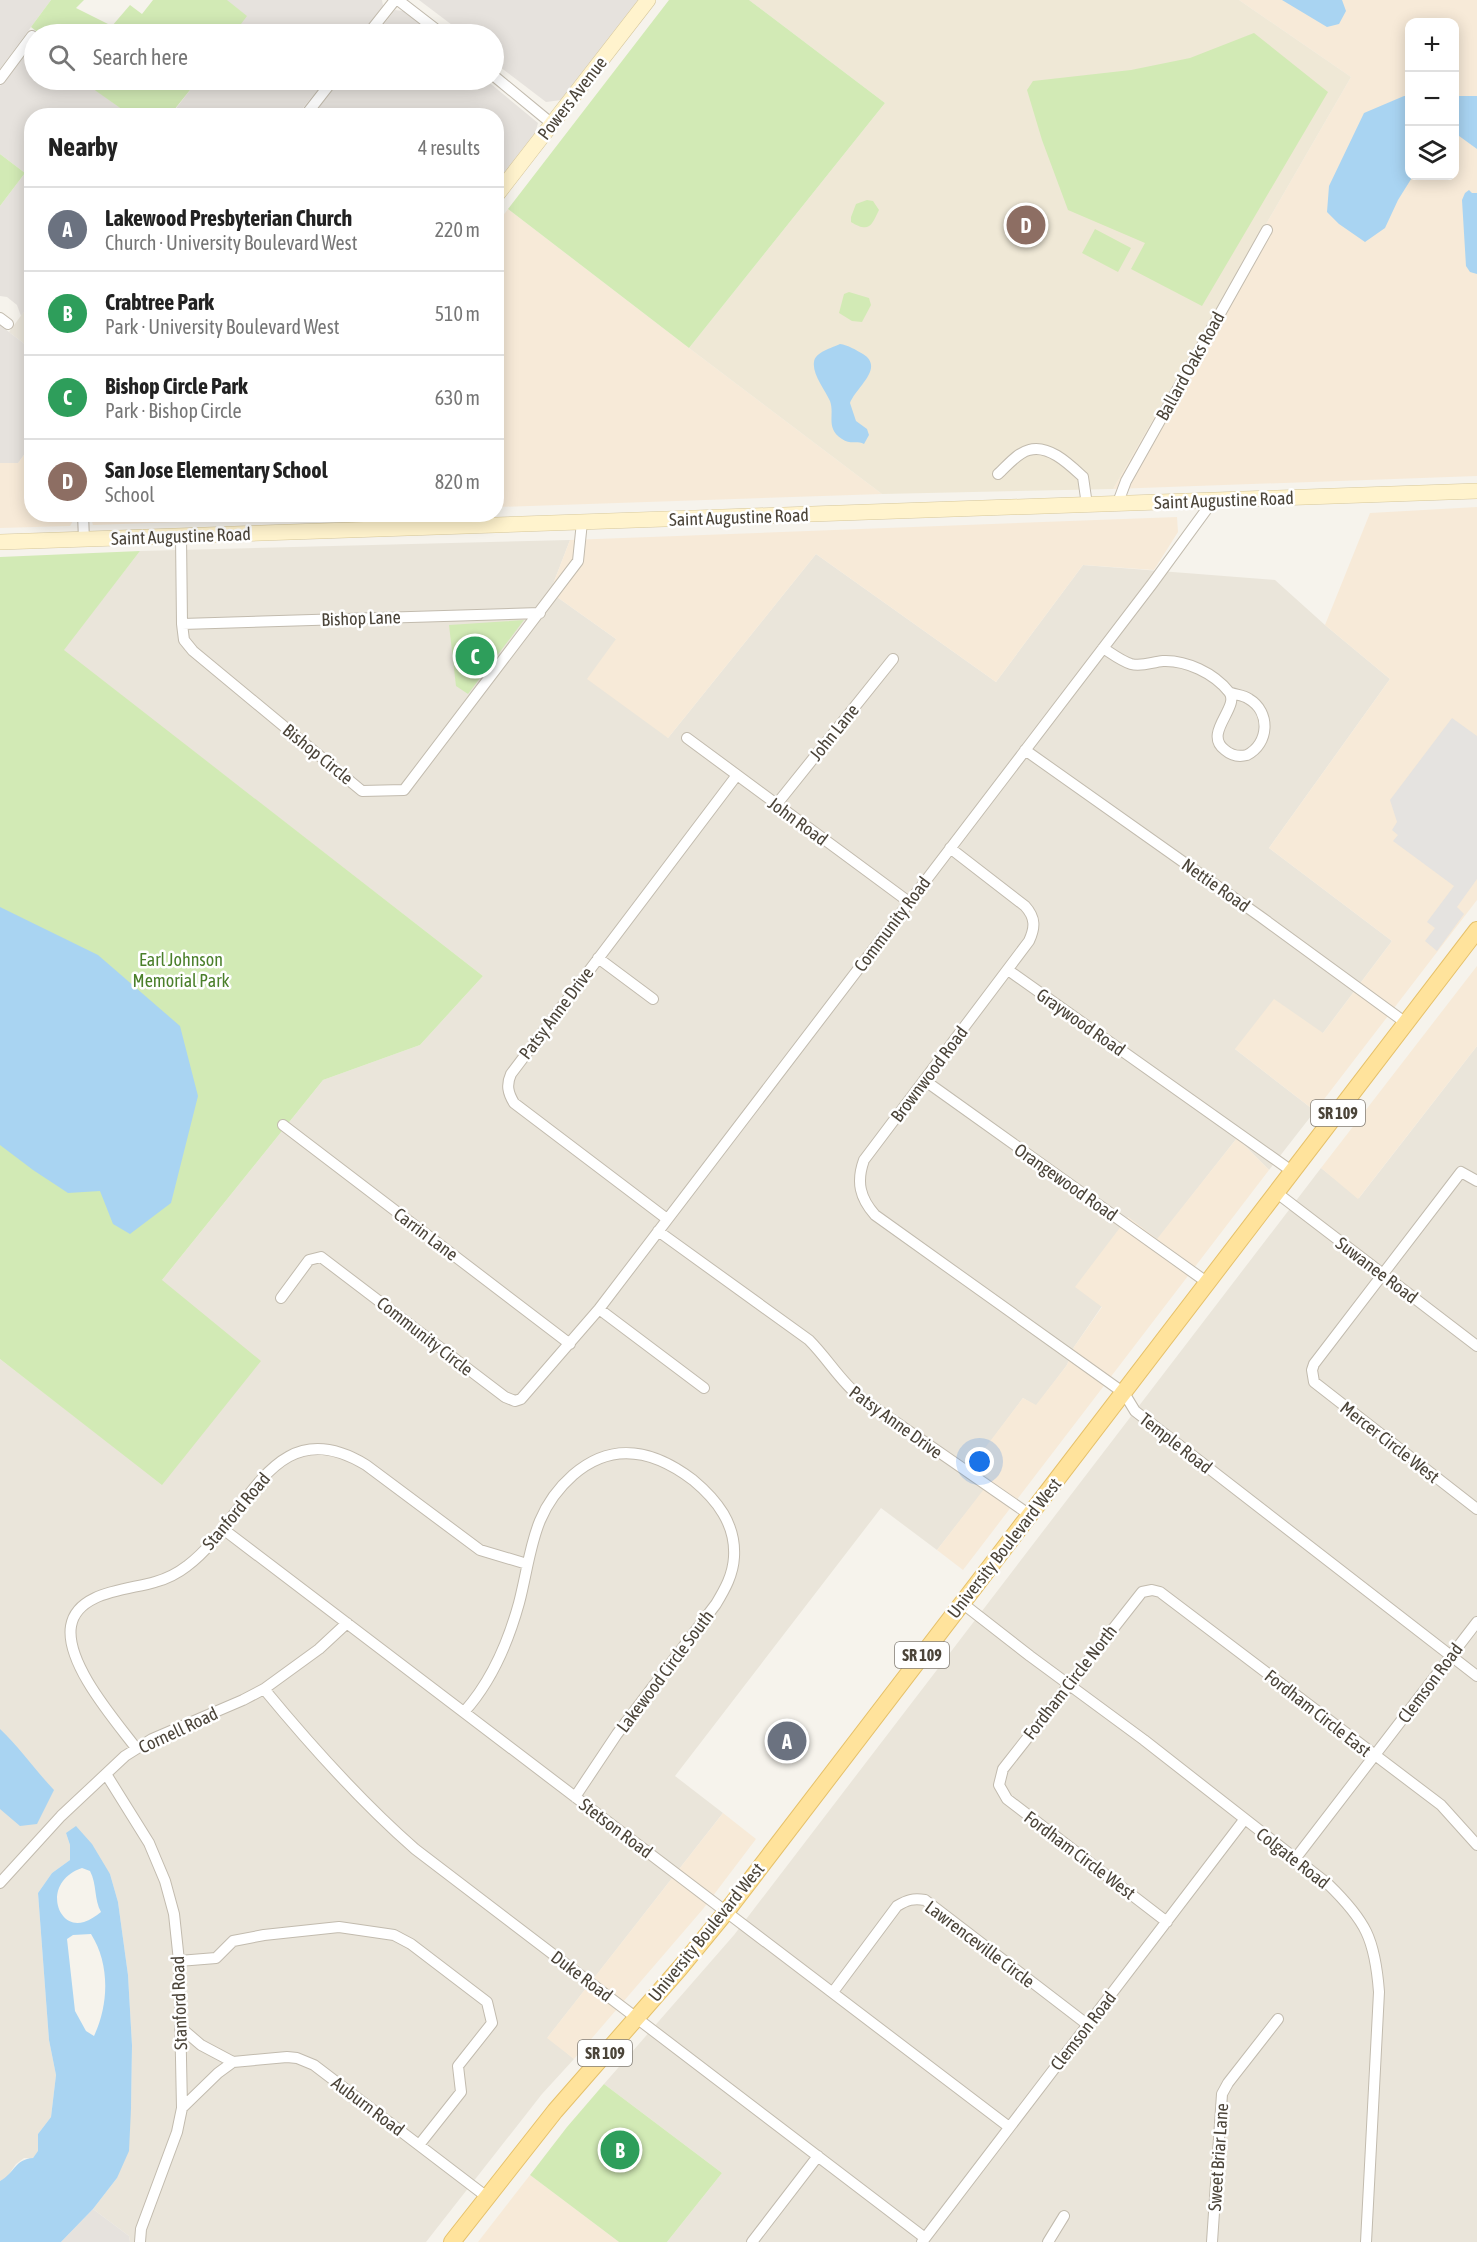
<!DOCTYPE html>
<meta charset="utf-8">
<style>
body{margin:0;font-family:"Asap Condensed",sans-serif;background:#f2f2f2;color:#222}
.controls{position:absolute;right:18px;top:18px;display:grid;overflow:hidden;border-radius:12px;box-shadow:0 3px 15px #0003}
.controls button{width:54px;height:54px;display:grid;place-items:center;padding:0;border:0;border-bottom:2px solid #e0e0e0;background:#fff;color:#222;font:30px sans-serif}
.you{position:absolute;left:980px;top:1462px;width:21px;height:21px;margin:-15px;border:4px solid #fff;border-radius:50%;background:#1a73e8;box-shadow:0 0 0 9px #1a73e833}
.badge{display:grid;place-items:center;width:39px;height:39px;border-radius:50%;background:#0b8043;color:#fff;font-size:20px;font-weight:700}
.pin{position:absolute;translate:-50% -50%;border:3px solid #fff;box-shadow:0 2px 6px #0006}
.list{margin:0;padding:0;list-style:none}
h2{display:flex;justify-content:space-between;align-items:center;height:78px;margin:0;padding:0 24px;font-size:26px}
h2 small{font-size:20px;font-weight:400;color:#767676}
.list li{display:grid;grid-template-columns:39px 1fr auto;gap:18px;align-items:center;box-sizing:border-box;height:84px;padding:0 24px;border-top:2px solid #e0e0e0}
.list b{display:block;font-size:22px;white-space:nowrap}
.list p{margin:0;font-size:20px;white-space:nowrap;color:#767676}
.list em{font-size:20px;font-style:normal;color:#767676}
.icon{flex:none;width:33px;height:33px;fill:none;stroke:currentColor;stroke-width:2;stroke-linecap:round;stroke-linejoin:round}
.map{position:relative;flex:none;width:1477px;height:2242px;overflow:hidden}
.search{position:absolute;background:#fff;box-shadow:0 3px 15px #0003;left:24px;top:24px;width:480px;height:66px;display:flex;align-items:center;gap:15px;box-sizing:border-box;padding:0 21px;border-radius:33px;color:#767676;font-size:22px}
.panel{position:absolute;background:#fff;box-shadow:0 3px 15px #0003;left:24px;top:108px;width:480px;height:414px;border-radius:24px}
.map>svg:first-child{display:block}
.residential{fill:#eae5da}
.commercial{fill:#f7ead8;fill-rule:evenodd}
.industrial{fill:#e6e2dd}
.education{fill:#efe8d6}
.green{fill:#d2eab5}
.parking{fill:#e5e3e0}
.water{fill:#a9d4f2;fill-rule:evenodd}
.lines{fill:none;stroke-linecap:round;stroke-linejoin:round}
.street-casing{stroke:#c2bbae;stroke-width:12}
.secondary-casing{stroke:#d6c79b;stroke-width:16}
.primary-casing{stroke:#e6c16a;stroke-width:18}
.street{stroke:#fff;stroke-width:10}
.secondary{stroke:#fff3cd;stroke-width:15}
.primary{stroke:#ffe39c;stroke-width:16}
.labels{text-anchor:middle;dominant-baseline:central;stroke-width:5;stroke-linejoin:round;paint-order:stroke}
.shield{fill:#fff;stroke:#817c74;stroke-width:1.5}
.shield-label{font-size:16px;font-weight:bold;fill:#4b4439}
.street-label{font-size:18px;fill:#4b4439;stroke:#fff}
.park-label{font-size:18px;fill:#4a7f2a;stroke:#fff}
</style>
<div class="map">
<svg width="1477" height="2242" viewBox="0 0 1477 2242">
<rect width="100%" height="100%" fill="#f6f3ec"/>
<path class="residential" d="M31,302V349L9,332Z
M570,540L550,592L616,639L668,738L816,554L996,682L1083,565L1275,580L1325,625L1390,679L1269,848L1392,941L1323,1033L1235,1049L1315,1111L1269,1170L1237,1138L1157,1240L1128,1217L1102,1306L1074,1347L1067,1365L1036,1406L1023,1398L973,1465L992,1480L937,1550L881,1508L675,1776L723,1813L548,2037L574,2059L542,2094L426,2242H130L129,2236L93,2209L117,2178L131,2109L132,2045L128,1975L118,1902L110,1874L66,1833L70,1845V1860L52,1873L38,1893L49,2040L56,2075L51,2117L38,2134L39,2151L33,2158H24L16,2164L7,2177L0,2181V1359L162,1484V1280L323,1080L420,1045L483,976L63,650L140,551Z
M1477,1046V2242H667L722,2173L604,2084L734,1935L1321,1168L1359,1198Z"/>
<path class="commercial" d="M1239,0H1477V476L1113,489L1351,77ZM1410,22H1454V176H1410Z
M508,209L689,348L882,494L497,507L496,225Z
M31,445L32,514L73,515V521L70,526L0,528V463H18Z
M1477,507V900L1315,1111L1235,1049L1274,999L1323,1033L1392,941L1269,848L1390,679L1325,625L1370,513Z
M90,515V514L354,515L353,516L93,525Z
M1177,517L1178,532L1154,570L1083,565L996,682L816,554L668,738L587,679L616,639L550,592L570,540Z
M1477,966V1046L1358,1199L1321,1168Z
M1237,1138L1269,1170L963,1570L937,1550L991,1480L972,1465L1023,1398L1036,1405L1067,1365L1074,1347L1102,1307L1075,1287L1128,1217L1157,1239Z
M723,1813L756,1839L703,1909L574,2059L547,2038Z
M530,2175L619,2242H478Z"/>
<path class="industrial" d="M0,0H51L0,69Z
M227,0H382L383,6L361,34H224L230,27Z
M419,0H641L561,100L546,102L500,67L494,58V34H464Z
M395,10L404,11L432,34H376Z
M34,37V80H95L90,86L130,115L32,116L31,302L21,316L17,305L7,297L0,296V206L25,173L0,154V86Z
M198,80H326L297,115L170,116Z
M341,80H486L538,123L534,137L497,188L496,116H312Z
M0,325L31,349V445L18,463H0Z
M93,2209L129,2236L130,2242H61Z"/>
<path class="education" d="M749,0H1239L1351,77L1113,489L882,494L689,348L885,103Z"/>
<path class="green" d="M51,0H84L76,8L112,26L130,5L142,14L153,0H227L247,16L241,24L230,27L224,34H40L31,27Z
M669,0H749L885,103L689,348L508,209Z
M1254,33L1328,92L1202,306L1131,269L1145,243L1068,210L1042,140L1027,90L1033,81L1131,70L1190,58Z
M95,80H198L170,115H130L89,86Z
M0,154L25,173L0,206Z
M867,200L873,201L879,210C872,224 870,234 851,222V217L856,204Z
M1095,229L1131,248L1118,272L1082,253Z
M849,292L869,298L871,305L862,322L852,321L839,313L844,294Z
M140,551L64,650L483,976L420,1045L323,1080L162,1280L261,1361L162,1485L0,1359V557Z
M524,620L468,694L456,686L449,625Z
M604,2084L722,2173L667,2242H619L530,2175L567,2127Z"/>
<path class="parking" d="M1452,718L1477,736V879L1457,907L1464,914L1437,951L1425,941L1435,928L1427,922L1454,886L1393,841L1398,835L1392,830L1397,822L1390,800Z"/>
<path class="water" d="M1282,0H1342L1346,11L1339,24L1327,27Z
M1404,96H1409L1410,176H1413L1398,200L1385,228L1365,242L1339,224L1327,212L1329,186L1364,113Z
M1455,96H1477V149L1455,133Z
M1469,190L1472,193H1477V274L1470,272L1466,266L1462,200L1465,193Z
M840,344C848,345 856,350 863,354C885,368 856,387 850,403L856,421L867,429L869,435L864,444C857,440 850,445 842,439C825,428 835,415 830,401C825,390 812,374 814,362C815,352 832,348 840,344Z
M0,907L98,955L180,1026L198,1096L171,1203L130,1234L113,1224L100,1191L68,1193L33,1170L0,1145Z
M0,1729C20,1748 35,1770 54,1790L37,1824L20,1826L0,1809Z
M76,1826L92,1844L110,1874L118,1902L128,1975L132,2045L131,2109L129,2151L117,2178L93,2209L61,2242H0V2181C14,2174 15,2159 33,2158L38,2151V2134L51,2117L56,2075L49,2040L38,1893L52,1873L70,1860V1845L66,1833ZM82,1868L90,1871C97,1884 94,1900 101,1912C96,1916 90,1920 84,1922C57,1931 41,1882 82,1868ZM91,1934C110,1964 109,2004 94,2036L86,2031L75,2011L67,1939L73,1935Z"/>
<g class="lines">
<defs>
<path id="street" d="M398,0L442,34
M368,34L395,0
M494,76L551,123
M0,79L32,36
M305,116L333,80
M0,318L8,324
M998,474C1007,466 1017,453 1029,450C1049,444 1070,465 1083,477L1087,505
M1117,505L1126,481L1267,230
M83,514L84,540
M181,536L182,624L184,640L193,651L362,791L404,790L578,561L582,522
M182,624L540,613
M1103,648C1111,653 1121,661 1131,664C1142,667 1152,662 1163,661C1186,660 1214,673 1229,692C1241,707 1202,733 1225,750C1232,756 1239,757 1247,755C1269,744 1271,712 1249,699C1244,695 1237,695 1231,693
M687,738L909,902
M1025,750L1261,917L1406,1023
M776,805L893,659
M950,848L1025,906C1036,918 1035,928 1029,941L864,1160C856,1182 860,1198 875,1215L1124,1393L1135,1411L1477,1676
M598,958L653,999
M1008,970L1293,1172
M924,1080L1208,1283
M283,1125L570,1344
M1477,1181L1461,1172L1314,1364L1312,1370L1314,1382L1477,1509
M1277,1193L1477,1346
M667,1219L514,1103C508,1093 506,1085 511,1074L737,775
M658,1231L809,1340C828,1359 840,1381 861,1398L1030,1515
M281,1298L309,1260L321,1257L505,1397L515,1401L521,1399L599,1309L1152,584L1212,502
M599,1309L704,1388
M223,1529L1009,2127
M962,1603L1030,1656L1144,1740L1328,1884C1366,1921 1375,1939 1379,1992L1366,2242
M264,1689C311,1746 359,1800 415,1849L925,2238
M464,1712C492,1681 508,1643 519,1603C532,1553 531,1512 573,1475C613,1440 655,1451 693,1480C717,1500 736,1524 734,1557C733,1575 725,1589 716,1604L617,1734L575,1797
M136,1748C114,1719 65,1663 71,1626C77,1591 129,1590 155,1582C166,1579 178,1573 187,1566C248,1521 271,1407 366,1465L480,1550L527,1564
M106,1774L149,1843L165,1881L174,1914L179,1961L182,2108L177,2132L141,2229L140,2242
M1295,1859L1477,1622
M0,1883L61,1816L125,1756L152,1739L243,1700L264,1689L319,1649L347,1623
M1167,1922L1007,1799L999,1785L1003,1769L1142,1592L1152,1590L1160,1592L1441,1805L1477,1845
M179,1961L216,1958L233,1941L264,1935L339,1927L394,1935L411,1944L487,2002L492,2023L458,2066L461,2092L419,2145
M833,1992L897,1906C907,1900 913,1898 925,1900L1088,2025
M180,2027L201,2045L233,2062
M182,2108L218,2073L233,2062L287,2057L297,2058L314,2065L487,2197
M752,2242L818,2156
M922,2242L1244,1820
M1048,2242L1064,2216
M1212,2242L1222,2094L1228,2083L1278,2019"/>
<path id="secondary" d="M496,196L648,0
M0,542L1477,491"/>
<path id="primary" d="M452,2242L555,2111L680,1968L726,1912L1477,930"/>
</defs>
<use href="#street" class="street-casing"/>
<use href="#secondary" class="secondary-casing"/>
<use href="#primary" class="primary-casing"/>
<use href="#street" class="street"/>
<use href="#secondary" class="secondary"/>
<use href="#primary" class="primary"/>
</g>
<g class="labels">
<g class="shield">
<rect x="1311" y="1100" width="54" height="26" rx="4.5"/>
<rect x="895" y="1642" width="54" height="26" rx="4.5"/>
<rect x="578" y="2040" width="54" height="26" rx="4.5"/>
</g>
<g class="shield-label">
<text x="1338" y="1113">SR 109</text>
<text x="922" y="1655">SR 109</text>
<text x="605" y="2053">SR 109</text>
</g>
<g class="street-label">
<text transform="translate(572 98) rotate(-52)">Powers Avenue</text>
<text transform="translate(1190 366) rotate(-61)">Ballard Oaks Road</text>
<text transform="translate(1224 500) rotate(-2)">Saint Augustine Road</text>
<text transform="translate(739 517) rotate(-2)">Saint Augustine Road</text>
<text transform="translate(181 536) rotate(-2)">Saint Augustine Road</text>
<text transform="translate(361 618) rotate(-2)">Bishop Lane</text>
<text transform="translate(834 732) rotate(-51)">John Lane</text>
<text transform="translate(318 754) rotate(39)">Bishop Circle</text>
<text transform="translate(798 821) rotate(36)">John Road</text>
<text transform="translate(1216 885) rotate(35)">Nettie Road</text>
<text transform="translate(892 924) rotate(-53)">Community Road</text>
<text transform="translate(556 1013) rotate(-53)">Patsy Anne Drive</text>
<text transform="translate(1081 1022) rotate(35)">Graywood Road</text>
<text transform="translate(929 1074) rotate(-53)">Brownwood Road</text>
<text transform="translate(1066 1182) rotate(35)">Orangewood Road</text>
<text transform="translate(426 1234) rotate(37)">Carrin Lane</text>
<text transform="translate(1377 1270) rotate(37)">Suwanee Road</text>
<text transform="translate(425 1336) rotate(38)">Community Circle</text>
<text transform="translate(896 1422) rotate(36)">Patsy Anne Drive</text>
<text transform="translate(1390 1442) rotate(38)">Mercer Circle West</text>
<text transform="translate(1176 1443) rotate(38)">Temple Road</text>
<text transform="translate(236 1511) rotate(-50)">Stanford Road</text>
<text transform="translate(1004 1548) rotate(-52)">University Boulevard West</text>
<text transform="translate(665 1671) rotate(-53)">Lakewood Circle South</text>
<text transform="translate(1070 1682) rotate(-52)">Fordham Circle North</text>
<text transform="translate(1430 1683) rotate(-53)">Clemson Road</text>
<text transform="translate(1318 1713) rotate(38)">Fordham Circle East</text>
<text transform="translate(178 1730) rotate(-25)">Cornell Road</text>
<text transform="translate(616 1828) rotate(37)">Stetson Road</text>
<text transform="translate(1080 1855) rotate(37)">Fordham Circle West</text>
<text transform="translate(1293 1858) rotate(38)">Colgate Road</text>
<text transform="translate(706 1932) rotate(-51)">University Boulevard West</text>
<text transform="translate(980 1944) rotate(37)">Lawrenceville Circle</text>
<text transform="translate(582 1976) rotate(37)">Duke Road</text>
<text transform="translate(179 2003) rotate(-92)">Stanford Road</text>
<text transform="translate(1083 2031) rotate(-52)">Clemson Road</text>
<text transform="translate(368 2106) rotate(37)">Auburn Road</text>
<text transform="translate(1218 2157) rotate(-86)">Sweet Briar Lane</text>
</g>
<g class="park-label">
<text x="181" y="959">Earl Johnson<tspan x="181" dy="21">Memorial Park</tspan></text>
</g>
</g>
</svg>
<div class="controls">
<button>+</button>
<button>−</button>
<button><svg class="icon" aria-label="layers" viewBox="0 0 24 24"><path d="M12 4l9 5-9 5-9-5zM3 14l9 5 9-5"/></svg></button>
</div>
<div class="you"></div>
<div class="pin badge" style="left:787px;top:1741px;background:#6b7280">A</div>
<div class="pin badge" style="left:620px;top:2150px;background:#2e9e5b">B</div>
<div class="pin badge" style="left:475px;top:656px;background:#2e9e5b">C</div>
<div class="pin badge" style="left:1026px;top:225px;background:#8d6e63">D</div>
<div class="search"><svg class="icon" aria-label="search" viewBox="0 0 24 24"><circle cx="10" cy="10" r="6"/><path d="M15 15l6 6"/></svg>Search here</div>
<section class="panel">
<h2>Nearby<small>4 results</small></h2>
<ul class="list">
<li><span class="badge" style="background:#6b7280">A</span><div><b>Lakewood Presbyterian Church</b><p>Church · University Boulevard West</p></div><em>220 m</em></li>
<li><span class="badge" style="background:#2e9e5b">B</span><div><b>Crabtree Park</b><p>Park · University Boulevard West</p></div><em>510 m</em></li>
<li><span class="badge" style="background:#2e9e5b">C</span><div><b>Bishop Circle Park</b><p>Park · Bishop Circle</p></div><em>630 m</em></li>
<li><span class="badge" style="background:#8d6e63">D</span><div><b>San Jose Elementary School</b><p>School</p></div><em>820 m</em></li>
</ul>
</section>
</div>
